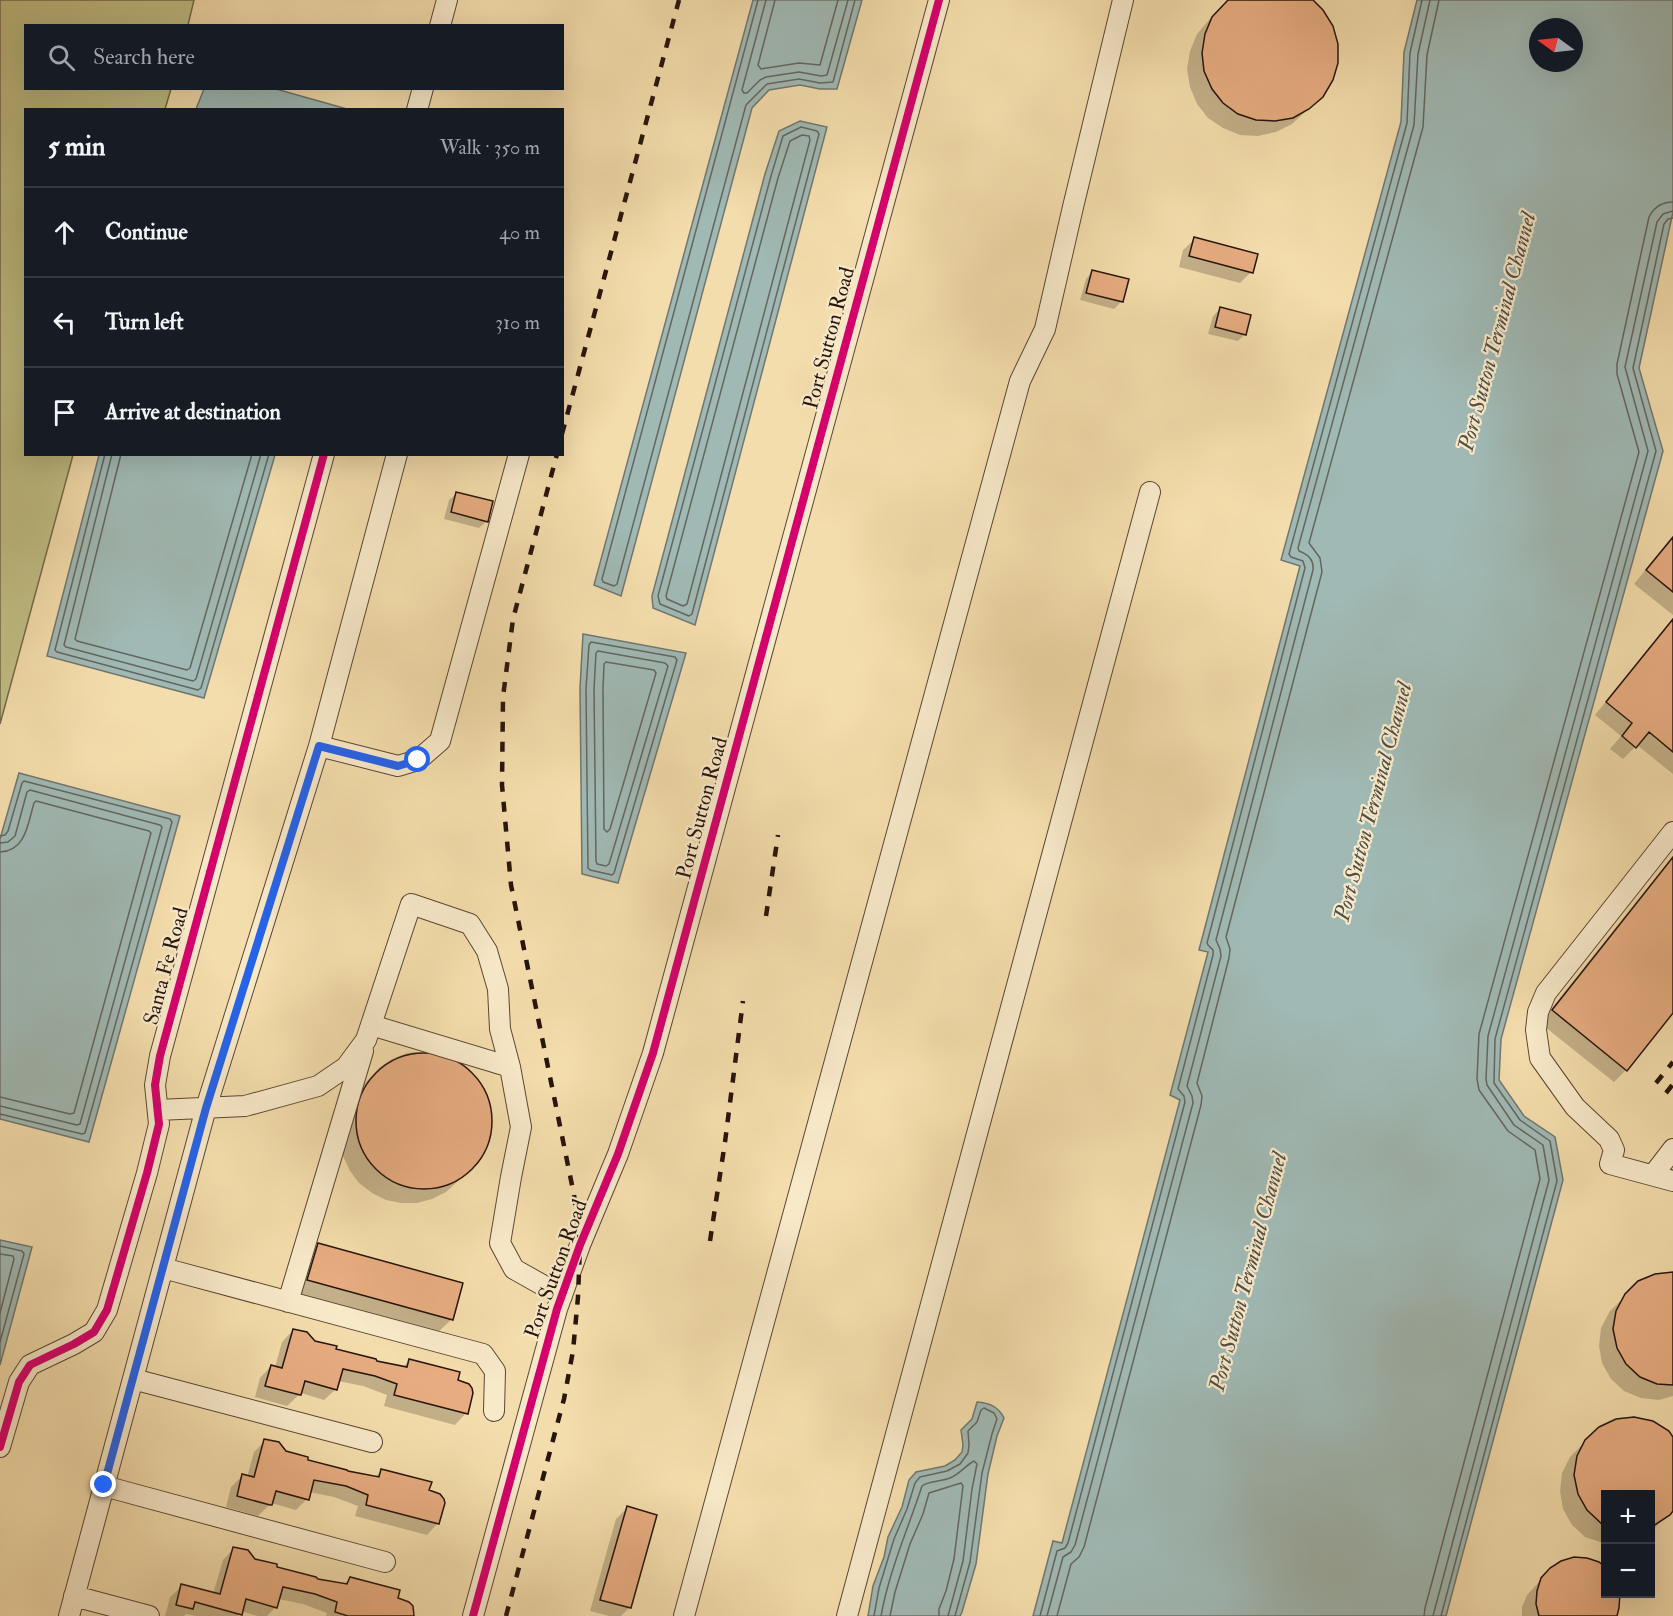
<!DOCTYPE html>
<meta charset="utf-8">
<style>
body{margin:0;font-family:"IM FELL Double Pica",serif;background:#20242c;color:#f1f3f6}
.controls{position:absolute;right:18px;bottom:18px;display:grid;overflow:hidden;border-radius:0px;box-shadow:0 6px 24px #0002}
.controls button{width:54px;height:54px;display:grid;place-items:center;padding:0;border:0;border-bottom:2px solid #363941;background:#171b24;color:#f1f3f6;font:30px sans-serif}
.compass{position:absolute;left:1529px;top:18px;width:54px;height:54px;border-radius:50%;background:#171b24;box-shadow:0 6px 24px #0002;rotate:285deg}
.stop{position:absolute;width:18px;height:18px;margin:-14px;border:4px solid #2563eb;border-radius:50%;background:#fff}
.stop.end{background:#2563eb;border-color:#fff;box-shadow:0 2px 6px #0008}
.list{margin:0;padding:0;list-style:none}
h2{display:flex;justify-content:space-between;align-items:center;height:78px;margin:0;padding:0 24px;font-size:26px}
h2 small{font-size:20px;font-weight:400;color:#9ea1a6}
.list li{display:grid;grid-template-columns:39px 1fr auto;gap:18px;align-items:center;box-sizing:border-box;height:90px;padding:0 24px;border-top:2px solid #363941}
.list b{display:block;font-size:22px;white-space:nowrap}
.list em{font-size:20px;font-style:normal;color:#9ea1a6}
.icon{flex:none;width:33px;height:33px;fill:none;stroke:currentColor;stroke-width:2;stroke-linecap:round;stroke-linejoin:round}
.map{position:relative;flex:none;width:1673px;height:1616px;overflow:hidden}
.search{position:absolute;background:#171b24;box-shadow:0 6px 24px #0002;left:24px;top:24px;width:540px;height:66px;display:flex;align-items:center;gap:15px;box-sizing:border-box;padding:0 21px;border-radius:0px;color:#9ea1a6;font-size:22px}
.panel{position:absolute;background:#171b24;box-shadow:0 6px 24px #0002;left:24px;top:108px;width:540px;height:348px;border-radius:0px}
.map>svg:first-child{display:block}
.green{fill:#c1bf85;stroke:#746a48;stroke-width:1.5}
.water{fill:#a0b9b4;stroke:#707771;stroke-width:1.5;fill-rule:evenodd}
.shadow{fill:#0003}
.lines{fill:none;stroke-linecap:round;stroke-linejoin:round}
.shore{stroke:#646660;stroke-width:1.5}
.building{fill:#e7ad81;stroke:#27140c;stroke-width:1.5}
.minor-casing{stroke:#5a4634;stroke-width:22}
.minor{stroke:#f8e9c9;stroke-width:20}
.rail{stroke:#27140c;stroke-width:4.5;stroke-dasharray:10 10;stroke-linecap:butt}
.cycleway-casing{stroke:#f8e9c9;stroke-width:11}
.cycleway{stroke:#d6006c;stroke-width:8}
.route{stroke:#2563eb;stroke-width:8}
.labels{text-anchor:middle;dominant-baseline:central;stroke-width:4.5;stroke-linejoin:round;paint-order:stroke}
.street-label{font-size:21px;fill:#27140c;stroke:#f8e9c9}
.water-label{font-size:22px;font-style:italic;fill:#514e47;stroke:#f8e9c9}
</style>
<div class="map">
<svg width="1673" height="1616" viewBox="0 0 1673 1616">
<rect width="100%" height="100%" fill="#f4ddac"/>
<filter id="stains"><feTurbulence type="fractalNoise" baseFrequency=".00333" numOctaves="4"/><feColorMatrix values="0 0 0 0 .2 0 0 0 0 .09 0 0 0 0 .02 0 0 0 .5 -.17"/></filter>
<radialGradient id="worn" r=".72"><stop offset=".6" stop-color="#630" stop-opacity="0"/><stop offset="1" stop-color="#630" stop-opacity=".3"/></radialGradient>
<path class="green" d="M0,0H194L188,25L26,26V88L171,89L165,109L26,110V454L73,455L0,724Z"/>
<path class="water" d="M753,0H862L837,89H820L800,85L769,90L752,108L621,596L594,585Z
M1417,0H1673V212L1639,368L1663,451L1501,1039L1499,1080L1524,1116L1555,1137L1563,1180L1446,1616H1033L1053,1541L1062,1543L1180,1100L1170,1095L1208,952L1199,950L1300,566L1281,560L1401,122L1404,52ZM1538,27H1574V63H1538Z
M204,89H276L347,109H196Z
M800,121L827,127L695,625L653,608L652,596L765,174L779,131Z
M99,455H275L204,698L47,656Z
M583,634L686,653L618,883L582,874L580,688Z
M19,773L180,816L89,1142L0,1119V839Z
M0,1240L32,1247L0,1365Z
M977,1402C989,1403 998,1406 1004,1418L997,1436L988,1474L976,1564L962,1612L960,1616H868L873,1586L884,1557L888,1537L902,1507L909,1480L916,1472L945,1466L955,1460L962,1452L963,1445L961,1430L972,1419Z"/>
<path class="shadow" d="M1231,0H1311L1322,96L1292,124L1276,132L1258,136L1240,135L1223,128L1208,118L1197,104L1190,87L1187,69L1190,51L1197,34L1209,20Z
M1195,239L1251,272L1240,283L1179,267L1183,250Z
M1093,271L1121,302L1114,309L1080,300L1086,279Z
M1220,309L1245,334L1238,341L1208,334L1213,316Z
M457,493L487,521L479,528L444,519L449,500Z
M1673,536V615L1634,584Z
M1673,618V774L1637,745L1623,759L1610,749L1621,736L1595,715Z
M1673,856V1011L1626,1070L1614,1082L1540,1023Z
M415,1052L469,1069L477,1078L486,1091L490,1106L492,1122L489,1137L483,1152L474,1165L458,1181L446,1192L432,1199L417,1203H401L386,1200L372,1193L359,1183L350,1171L343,1156L341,1136L353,1096L379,1068L392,1059L407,1053Z
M319,1244L452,1319L436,1334L293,1295L304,1260Z
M1673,1273V1396L1659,1400L1641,1398L1624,1391L1611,1379L1602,1363L1599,1346L1601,1328L1610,1311L1639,1283Z
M293,1330L314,1343L334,1351L403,1367L410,1360L456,1381L466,1413L455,1425L384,1406L387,1395L363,1386L338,1381L336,1389L324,1400L301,1393L287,1406L255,1397L260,1378L271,1366L275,1367L282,1342Z
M1673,1439V1508L1653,1530L1650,1531V1494H1606V1544L1585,1537L1572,1525L1563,1509L1560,1491L1562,1473L1570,1457L1586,1441Z
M265,1441L285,1453L306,1461L374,1478L381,1471L428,1491L438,1523L427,1535L355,1516L358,1506L334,1497L309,1492L307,1499L296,1510L271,1503L258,1516L226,1507L231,1487L242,1476L247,1477L254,1452Z
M627,1508L630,1607L621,1616H609L590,1611L616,1519Z
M234,1548L254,1560L275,1568L343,1585L350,1578L397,1599L411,1616H326L327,1613L303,1604L278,1599L276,1607L267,1616H258L241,1611L238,1616H196L186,1614L184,1616H165L170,1597L182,1586L213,1594L223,1560Z
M1598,1564L1606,1569V1594L1615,1616H1522V1607L1527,1595L1551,1569Z"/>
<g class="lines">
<path class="shore" d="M758,0L602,579L603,582L614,586L617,584L746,105L767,84L799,79L820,83L833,82L855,0
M766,0L742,90L744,93H747L760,80L766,77L799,72L821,76L827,75L848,0
M775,0L758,65L761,69L799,63L820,65L838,0
M801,127L817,131L819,134L692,614L689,616L660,604L658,596L771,176L783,136Z
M802,135L809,136L810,140L687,604L683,606L667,599L666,596L778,178L790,141Z
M105,454L55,650L57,652L198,690L201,688L269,454
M112,454L64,645L66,647L193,681L196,679L261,454
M121,454L75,639L77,641L187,670L190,668L252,454
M591,642L675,657L677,660L614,873L612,875L590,870L588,868L586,689L589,645Z
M598,651L665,663L668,666L609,864L606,866L597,864L596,861L594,689L596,653Z
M606,662L654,670L656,673L610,829L607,832L604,829L603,689L604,664Z
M0,836L5,835L8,831L22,783L24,781L170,819L172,822L85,1133L82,1134L0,1114
M0,843L8,842L15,836L27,792L30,790L160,825L162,827L80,1124L77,1125L0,1106
M0,852C26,851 28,823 34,803L36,801L149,831L151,833L74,1113L70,1114L0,1097
M0,1246L22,1251L24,1254L0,1342
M0,1254L13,1256L14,1259L0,1313
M874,1616L879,1588L894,1539L907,1509L915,1483L920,1477L947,1471L960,1464L968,1453L969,1445L968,1431L977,1422L981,1410L984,1408L994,1413L997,1419L992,1434L982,1473L970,1562L955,1616
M881,1616C889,1571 908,1529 922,1486C930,1480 941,1482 950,1478C960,1474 966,1465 974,1461L977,1464L972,1489L963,1561L948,1616
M890,1616L895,1592L910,1544L923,1514L929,1493L961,1483L963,1486L954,1559L946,1591L939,1609V1616
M1040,1616L1057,1551L1065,1548L1068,1543L1185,1102L1184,1096L1178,1089L1213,955V950L1208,945L1207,943L1305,568L1303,561L1291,557L1289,554L1407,123L1410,53L1422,0
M1047,1616L1063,1557L1071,1552L1075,1545L1193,1103L1192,1096L1187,1086L1221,956L1220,949L1216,940L1313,570C1314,560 1309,555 1299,551L1298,548L1414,125L1418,54L1430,0
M1057,1616L1071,1564L1079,1557L1084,1547L1201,1105L1202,1096L1197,1083L1229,958L1230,949L1226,937L1322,572L1320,558L1309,543L1423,127L1427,55L1439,0
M1424,1616L1425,1608L1540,1179L1535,1150L1508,1131L1479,1090L1477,1079L1479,1034L1639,452L1617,374V364L1649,217C1654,207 1662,202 1673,202
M1433,1616L1549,1180L1543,1145L1514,1125L1487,1085L1486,1079L1488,1036L1648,451L1625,367L1657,222L1663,214L1673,211
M1441,1616L1557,1181L1550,1141L1520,1120L1494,1083L1495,1039L1656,451L1633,368L1664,224L1668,219L1673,218"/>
</g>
<path class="building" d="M1228,0H1313L1323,10L1333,26L1338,44V63L1333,80L1323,97L1309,109L1293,118L1275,121L1256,120L1238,114L1223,103L1212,89L1204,71L1202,53L1205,34L1212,17Z
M1194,237L1258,254L1253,273L1189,256Z
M1092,270L1129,279L1123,302L1086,293Z
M1220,307L1251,315L1246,335L1215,327Z
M456,492L493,501L488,522L451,512Z
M1673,537V592L1646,570Z
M1673,619V752L1649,732L1636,748L1622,736L1632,723L1606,702Z
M1673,857V1013L1627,1071L1552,1010Z
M356 1121a68 68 0 1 1 136 0a68 68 0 1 1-136 0Z
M318,1243L463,1283L453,1320L307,1280Z
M1673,1272V1385L1657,1384L1640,1377L1626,1364L1617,1348L1613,1329L1616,1311L1625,1294L1638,1281L1655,1274Z
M293,1329L307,1332L315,1341L337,1346L336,1349L376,1359L377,1361L407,1367L409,1359L460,1372L458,1380L469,1384L472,1388L473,1393L468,1414L394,1395L397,1384L375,1376L343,1369L337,1390L305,1381L301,1395H300L265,1386L271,1365L282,1368Z
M1634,1417L1653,1421L1669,1431L1673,1437V1511L1670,1515L1650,1528V1494H1605V1527L1587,1510L1578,1494L1574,1475L1577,1456L1585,1440L1599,1427L1616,1419Z
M264,1439L279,1442L286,1451L308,1457V1460L347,1470L348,1471L379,1477L381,1469L432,1482L429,1490L440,1494L444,1499L445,1503L439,1524L366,1505L368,1495L346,1486L314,1480L309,1500L276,1491L272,1505H270L237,1496L242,1474L254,1477Z
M627,1506L657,1515L631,1608L600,1600Z
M233,1547L248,1550L255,1559L277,1564V1567L316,1577L318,1579L347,1584L350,1577L400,1590L398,1598L409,1602L413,1606L414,1616H348L335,1612L337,1602L315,1594L283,1587L277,1608L246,1599L242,1615L195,1602L193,1609L176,1605L181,1584L220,1594Z
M1574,1557L1587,1558L1599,1562L1605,1567V1593H1620L1619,1608L1617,1616H1539L1536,1604L1537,1591L1541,1578L1550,1568L1561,1561Z"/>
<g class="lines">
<defs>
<path id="minor" d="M440,26L447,0
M417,110L423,88
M319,746L398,766L418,760L440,741L519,454
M1673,832L1546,993L1538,1012L1536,1030L1540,1058L1575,1107L1609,1139L1614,1150L1610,1164L1673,1181
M371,1025L510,1067
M158,1110L245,1106L318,1086L346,1067L366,1040L411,904L470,924L487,951L498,989L500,1029L510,1067L521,1127L511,1177L500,1243L514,1269L562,1296
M1653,1175L1673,1149
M163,1268L483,1354L495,1371L494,1411
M288,1302L363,1051
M133,1379L372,1442
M0,1447L19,1382L30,1365L74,1344L94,1332L107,1310L147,1173L159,1124L155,1085L160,1056L324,454
M104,1486L385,1562
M74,1596L149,1616
M69,1616L206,1108L319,746L397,454
M473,1616L557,1309L580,1245L618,1154L653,1053L939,0
M684,1616L1020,381L1045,329L1073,207L1123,0
M847,1616L1150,492"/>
</defs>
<use href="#minor" class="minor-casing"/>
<use href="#minor" class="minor"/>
<path class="rail" d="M562,434L679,0
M766,916L778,835
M1656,1083L1673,1062
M1666,1093L1673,1084
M710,1241L725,1142L743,1001
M506,1616L564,1399L573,1351L578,1297L580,1245L574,1195L511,885L502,785L503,697L513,619L557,454"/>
<defs>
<path id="cycleway" d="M0,1447L19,1382L30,1365L74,1344L94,1332L107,1310L147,1173L159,1124L155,1085L160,1056L324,454
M473,1616L557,1309L580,1245L618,1154L653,1053L939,0"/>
</defs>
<use href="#cycleway" class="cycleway-casing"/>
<use href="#cycleway" class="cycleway"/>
</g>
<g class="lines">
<path class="route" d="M104,1485L206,1108L319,746L398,766L418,760"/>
</g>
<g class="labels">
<g class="street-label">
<text transform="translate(829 338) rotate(-75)">Port Sutton Road</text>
<text transform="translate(702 808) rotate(-75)">Port Sutton Road</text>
<text transform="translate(166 966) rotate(-75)">Santa Fe Road</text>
<text transform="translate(556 1269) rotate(-70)">Port Sutton Road</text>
</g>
<g class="water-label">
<text transform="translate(1497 332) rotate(-75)">Port Sutton Terminal Channel</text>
<text transform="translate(1373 802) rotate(-75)">Port Sutton Terminal Channel</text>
<text transform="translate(1248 1272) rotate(-75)">Port Sutton Terminal Channel</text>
</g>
</g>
<rect width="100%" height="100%" filter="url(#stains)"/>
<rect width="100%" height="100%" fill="url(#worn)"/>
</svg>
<div class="controls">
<button>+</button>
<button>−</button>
</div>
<svg class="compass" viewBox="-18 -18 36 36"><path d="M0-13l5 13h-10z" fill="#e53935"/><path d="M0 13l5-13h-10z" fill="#9ea1a6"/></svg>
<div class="stop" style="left:418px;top:760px"></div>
<div class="stop end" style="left:104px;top:1485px"></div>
<div class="search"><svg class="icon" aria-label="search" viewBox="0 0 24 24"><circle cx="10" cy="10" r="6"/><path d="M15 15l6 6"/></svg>Search here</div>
<section class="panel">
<h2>5 min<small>Walk · 350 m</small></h2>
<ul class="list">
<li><svg class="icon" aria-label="ahead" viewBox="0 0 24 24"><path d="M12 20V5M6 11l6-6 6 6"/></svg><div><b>Continue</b></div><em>40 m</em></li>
<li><svg class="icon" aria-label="left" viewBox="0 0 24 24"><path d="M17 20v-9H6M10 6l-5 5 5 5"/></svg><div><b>Turn left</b></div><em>310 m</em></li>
<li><svg class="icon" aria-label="arrive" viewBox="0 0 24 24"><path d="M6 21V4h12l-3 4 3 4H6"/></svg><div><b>Arrive at destination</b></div></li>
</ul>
</section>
</div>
